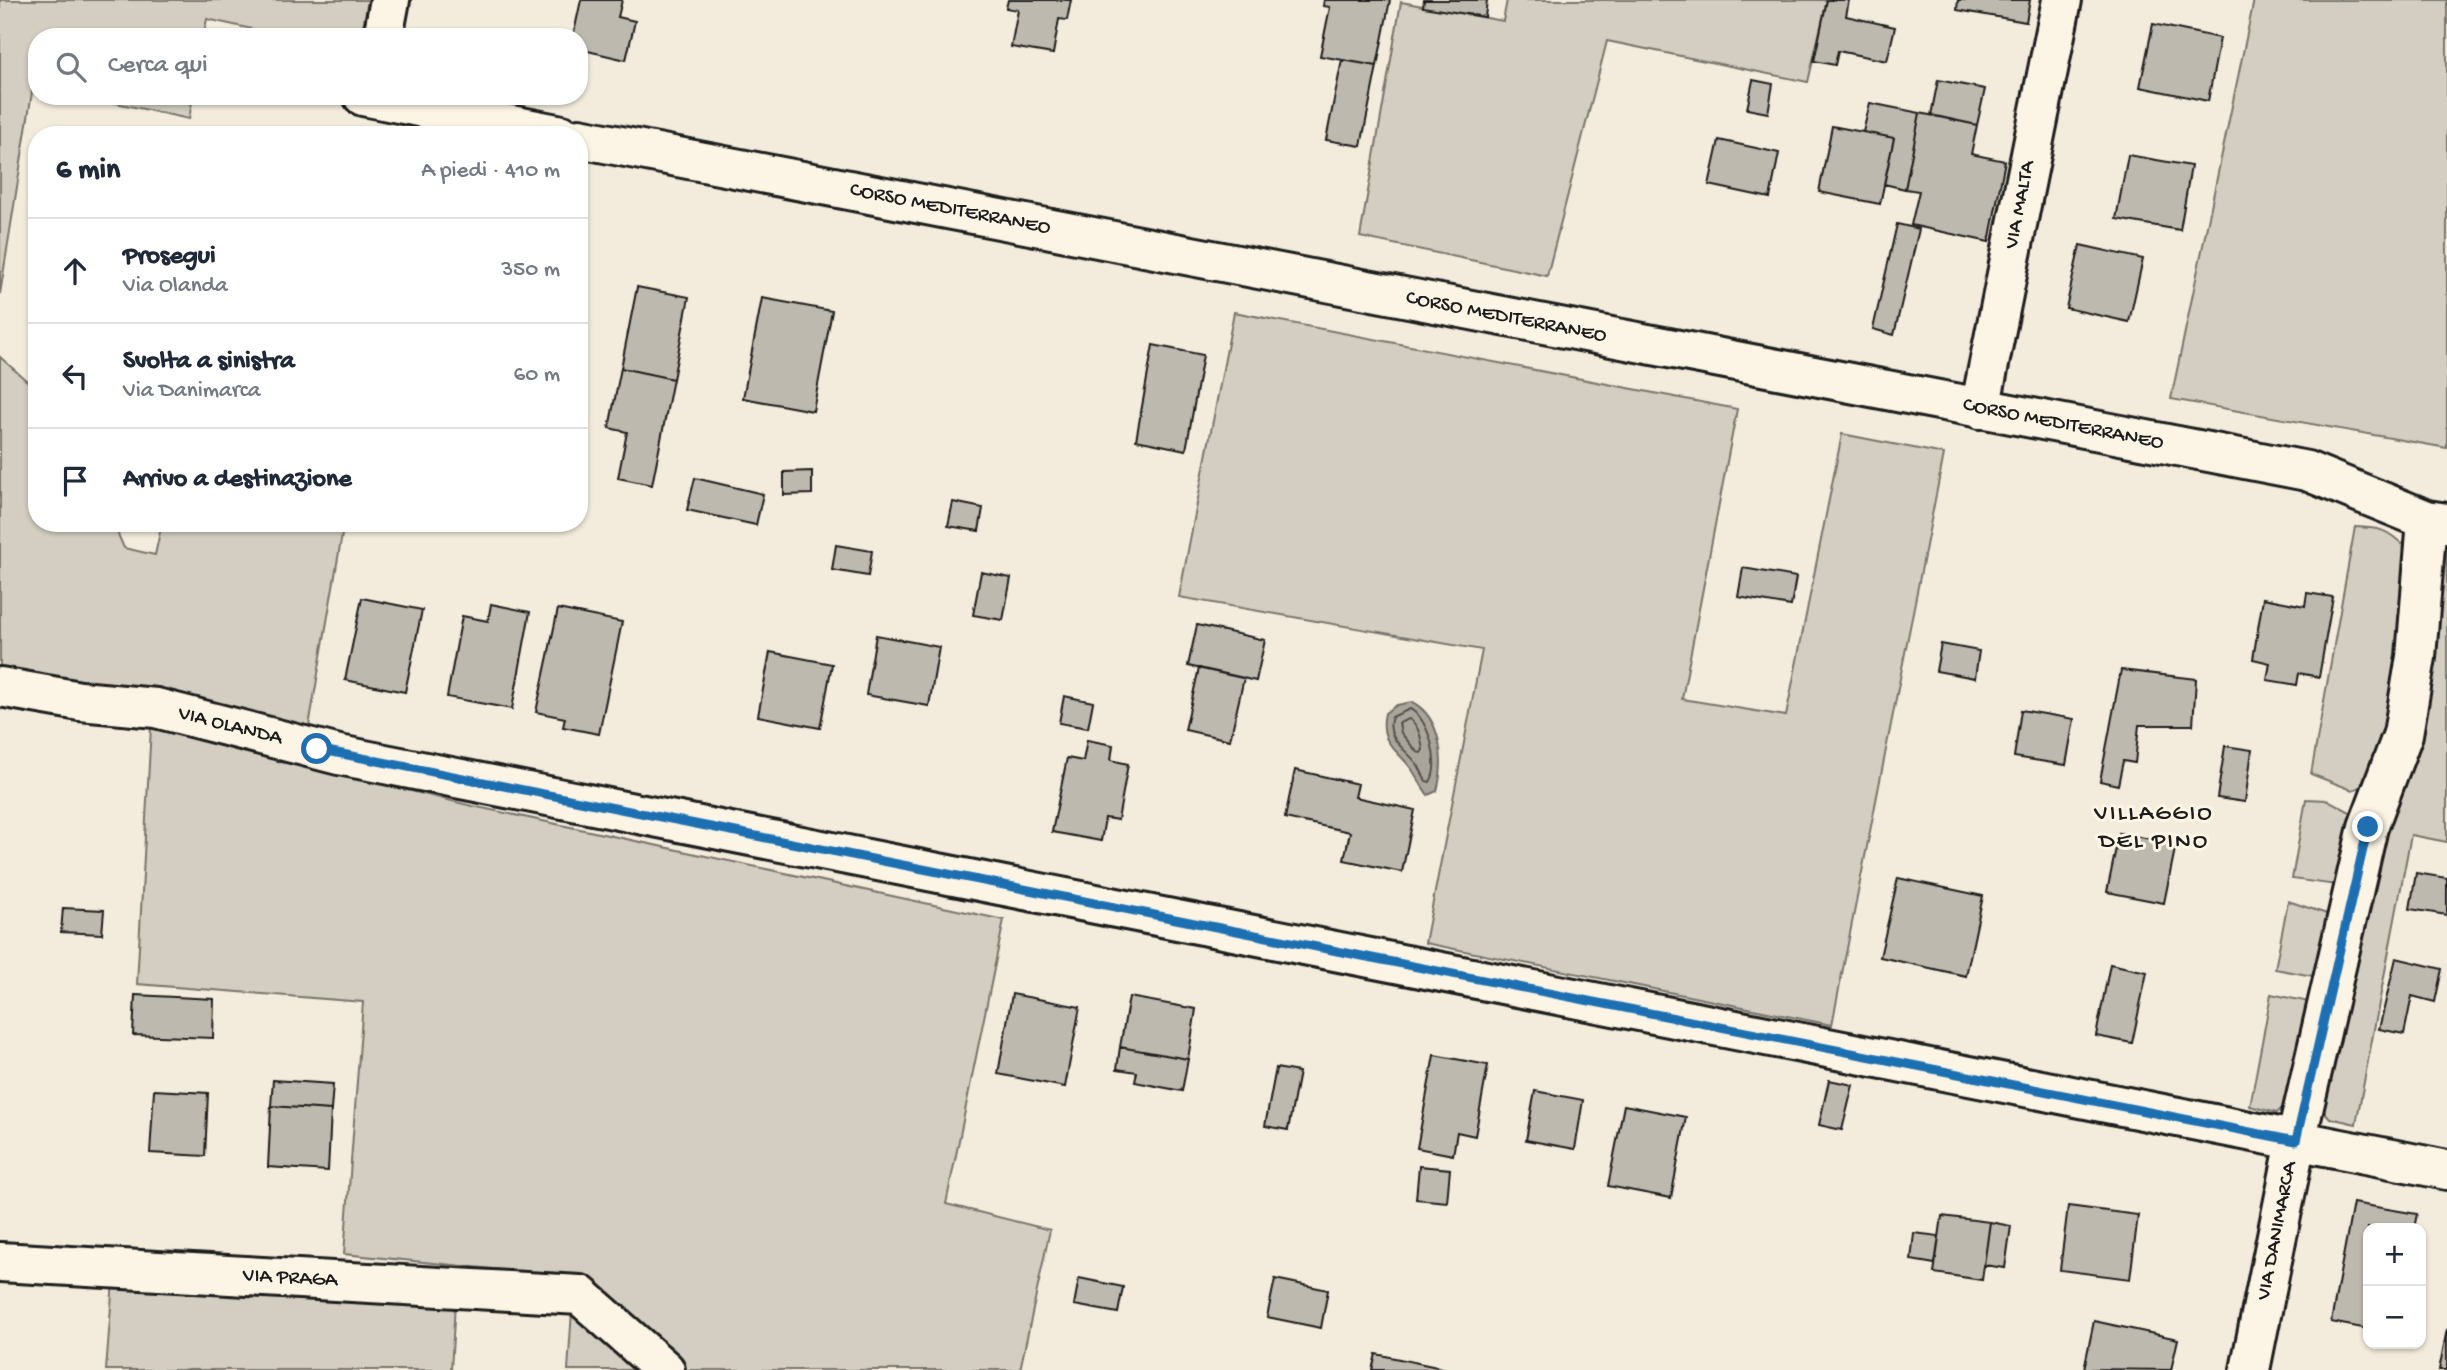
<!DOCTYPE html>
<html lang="it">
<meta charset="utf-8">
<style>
body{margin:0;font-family:"Gochi Hand",sans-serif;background:#f6f6f7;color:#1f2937}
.controls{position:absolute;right:21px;bottom:21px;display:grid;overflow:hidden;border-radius:14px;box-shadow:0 2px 5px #0004}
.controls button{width:63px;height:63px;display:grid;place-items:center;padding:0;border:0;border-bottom:2px solid #e0e1e3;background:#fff;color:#1f2937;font:35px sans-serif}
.stop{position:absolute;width:21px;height:21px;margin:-16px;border:5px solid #1f6fb2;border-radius:50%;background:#fff}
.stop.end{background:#1f6fb2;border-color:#fff;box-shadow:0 2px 7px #0008}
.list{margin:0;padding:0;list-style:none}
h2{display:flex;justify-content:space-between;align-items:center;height:91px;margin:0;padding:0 28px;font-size:30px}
h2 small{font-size:23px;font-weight:400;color:#747a83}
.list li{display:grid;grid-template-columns:46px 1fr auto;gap:21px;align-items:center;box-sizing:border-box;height:105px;padding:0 28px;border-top:2px solid #e0e1e3}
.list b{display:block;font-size:26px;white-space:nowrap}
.list p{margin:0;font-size:23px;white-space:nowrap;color:#747a83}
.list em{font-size:23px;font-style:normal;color:#747a83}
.icon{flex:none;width:38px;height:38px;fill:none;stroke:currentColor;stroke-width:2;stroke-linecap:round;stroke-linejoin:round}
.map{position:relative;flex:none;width:2447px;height:1370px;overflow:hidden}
.search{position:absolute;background:#fff;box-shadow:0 2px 5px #0004;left:28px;top:28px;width:560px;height:77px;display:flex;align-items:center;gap:18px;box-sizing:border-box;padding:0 24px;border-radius:28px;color:#747a83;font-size:26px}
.panel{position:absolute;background:#fff;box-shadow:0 2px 5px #0004;left:28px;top:126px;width:560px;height:406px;border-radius:28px}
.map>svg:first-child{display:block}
.green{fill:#d3cec1;stroke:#78756e;stroke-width:2}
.water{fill:#aaa59b;stroke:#716e68;stroke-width:2}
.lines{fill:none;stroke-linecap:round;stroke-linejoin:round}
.shore{stroke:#55534f;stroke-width:2}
.building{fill:#beb9ae;stroke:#1c1c1c;stroke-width:2}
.minor-casing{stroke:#1c1c1c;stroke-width:44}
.minor{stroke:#fcf5e5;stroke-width:38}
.route{stroke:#1f6fb2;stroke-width:9}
.labels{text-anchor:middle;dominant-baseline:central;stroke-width:6;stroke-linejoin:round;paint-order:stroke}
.street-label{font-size:21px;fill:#1c1c1c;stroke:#fcf5e5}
.quarter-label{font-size:24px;letter-spacing:2px;fill:#1c1c1c;stroke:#fcf5e5}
</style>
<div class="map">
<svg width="2447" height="1370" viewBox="0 0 2447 1370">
<rect width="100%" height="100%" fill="#f3ecdd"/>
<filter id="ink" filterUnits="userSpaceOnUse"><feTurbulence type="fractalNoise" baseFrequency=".0143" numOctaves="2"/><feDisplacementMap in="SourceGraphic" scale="14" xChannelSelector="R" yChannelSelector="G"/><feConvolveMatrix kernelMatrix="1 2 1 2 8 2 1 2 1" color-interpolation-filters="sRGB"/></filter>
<g filter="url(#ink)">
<path class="green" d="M0,0H368L361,37H288L207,19L203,37H37V86H33L0,294Z
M1507,0H1827L1808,82L1607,41L1547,276L1360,237L1401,2L1503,21Z
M2254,0H2447V448L2171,399Z
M84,96H193L189,119Z
M1234,312L1737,409L1682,699L1786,716L1842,434L1944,454L1832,1025L1425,943L1482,650L1179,597Z
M0,357L37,390V523H113L124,548L155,555L162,523H344L309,726L0,669Z
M2355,527C2380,528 2387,529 2405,547L2408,614L2396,711L2364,786L2352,790L2311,774Z
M2441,544L2447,545V842L2411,835L2356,1124L2330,1118L2321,1108L2358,947L2419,714Z
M151,727L468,805L1004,920L946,1204L1050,1230L1020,1370H680L573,1277L344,1254L363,1002L137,984Z
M2306,799L2328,800L2352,813L2336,885L2292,879Z
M2288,901L2327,914L2313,976L2275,969Z
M2271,994L2309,1002L2287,1103L2277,1113L2250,1106Z
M113,1281L455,1303L451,1370H106Z
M572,1311L646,1370H568Z"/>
<path class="water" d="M1412,702C1442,718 1445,761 1437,791L1428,795C1422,787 1418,779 1413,771C1398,749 1378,744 1385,713L1397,705Z"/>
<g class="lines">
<path class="shore" d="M1410,709C1429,718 1441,765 1430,782L1426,781C1423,776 1421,770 1418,765C1407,750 1384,738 1392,717Z
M1409,719C1419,725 1421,738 1423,750L1421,753L1417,752L1401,733L1399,723Z"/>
</g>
<path class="building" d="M581,0H622L618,17L635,21L626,60L579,49V37H573Z
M1008,0H1071L1067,20L1059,19L1053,54L1011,47L1018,10L1006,8Z
M1324,0H1390L1377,66L1320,56L1330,7L1323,6Z
M1424,0H1487L1485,17L1423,7Z
M1827,0H1849L1846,16L1895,27L1887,61L1838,51L1835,65L1814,61Z
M1958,0H2030L2026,22L1957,10Z
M2153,24L2220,38L2208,101L2140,87Z
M1342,60L1377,66L1361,146L1326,140Z
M1753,80L1773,84L1768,113L1747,109Z
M1938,80L1985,89L1977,125L1931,115Z
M1870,103L1920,113L1905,189L1884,184L1894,138L1863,132Z
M1920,113L1977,125L1971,154L2005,161L1989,242L1911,225L1919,191L1905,189Z
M1832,126L1894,138L1880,204L1819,192Z
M1719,140L1779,153L1770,198L1709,185Z
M2128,155L2191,166L2180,230L2116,219Z
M1897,224L1919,229L1894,335L1873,329Z
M2080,245L2143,259L2129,322L2066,308Z
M637,287L689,297L673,379L621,368Z
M762,298L832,311L813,411L743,398Z
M1153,345L1203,355L1186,450L1136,440Z
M621,368L673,379L652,485L618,478L627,432L609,428Z
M812,471V494L784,495V472Z
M695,478L763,494L756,525L687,510Z
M953,502L983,508L979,531L948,526Z
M463,523H497L496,529Z
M836,545L872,551L868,576L832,570Z
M1743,568L1796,577L1791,606L1738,597Z
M981,572L1011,578L1003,620L973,615Z
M2307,593L2333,597L2319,677L2299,673L2297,685L2267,680L2270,663L2253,659L2263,598L2305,606Z
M362,598L422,610L405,692L345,680Z
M491,604L530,612L512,709L447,697L462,616L488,621Z
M558,609L622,622L599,734L563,727L565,718L536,712Z
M1197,625L1265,640L1256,681L1188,666Z
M876,635L939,647L929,706L866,695Z
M1941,644L1979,651L1975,678L1936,671Z
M770,652L832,664L820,728L758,716Z
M1199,668L1244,678L1230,740L1185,730Z
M2121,670L2196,679L2193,725H2139L2135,763L2123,761L2118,785L2100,781Z
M1064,696L1093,702L1088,728L1059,723Z
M2021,710L2074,719L2066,765L2014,757Z
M1087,740L1113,745L1111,760L1128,764L1118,820L1105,818L1101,841L1052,832L1067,758L1083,761Z
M2225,746L2252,750L2245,802L2217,798Z
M1295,770L1358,784L1355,797L1415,810L1402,872L1344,860L1350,832L1285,818Z
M2119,833L2176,844L2164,903L2107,892Z
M2416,873L2447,878V915L2410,909Z
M1898,878L1983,896L1966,976L1880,957Z
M63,908L104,910L102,934L61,932Z
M2396,958L2442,969L2435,1002L2412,996L2404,1034L2379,1029Z
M2110,964L2147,972L2132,1043L2096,1036Z
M1012,994L1080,1007L1065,1087L998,1074Z
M135,995L214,999L213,1038L133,1035Z
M1129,997L1196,1009L1188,1059L1120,1047Z
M1120,1047L1188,1059L1182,1091L1135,1082L1137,1072L1117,1069Z
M1434,1055L1488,1065L1475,1136L1457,1132L1453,1155L1417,1148Z
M1276,1068L1299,1072L1288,1130L1265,1126Z
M273,1080L333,1084L331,1110L271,1106Z
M1829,1080L1853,1085L1842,1130L1819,1125Z
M154,1090L208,1093L205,1156L150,1153Z
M1535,1091L1583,1100L1575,1149L1526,1140Z
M1624,1105L1686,1117L1671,1198L1608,1186Z
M271,1106L331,1110L328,1171L268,1167Z
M1419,1166L1450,1169L1447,1202L1416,1199Z
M2353,1203L2417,1214L2414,1228H2368V1329L2331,1322Z
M2068,1206L2138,1215L2130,1279L2060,1270Z
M1942,1216L1990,1222L1982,1280L1934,1273Z
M1990,1222L2011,1226L2005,1268L1984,1265Z
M1914,1233L1939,1236L1935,1264L1911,1260Z
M1079,1278L1123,1287L1118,1313L1074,1305Z
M1275,1279L1328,1290L1321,1328L1267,1317Z
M2094,1321L2178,1339L2171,1370L2084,1369Z
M2447,1329V1370H2439Z
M1376,1354L1451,1370H1372Z"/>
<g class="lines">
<defs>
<path id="minor" d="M383,37L390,0
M363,96L562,135
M579,138L2307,471L2427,520L2447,523
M1980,409L2062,0
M0,687L80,701L156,708L339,755L2447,1170
M0,1262L580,1295L665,1370
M2250,1370L2296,1141L2368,827L2403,734L2416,657L2427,520"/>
</defs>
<use href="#minor" class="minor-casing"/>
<use href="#minor" class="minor"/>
</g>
</g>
<g class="lines" filter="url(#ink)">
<path class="route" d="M317,749L2296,1141L2368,827"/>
</g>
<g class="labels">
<g class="street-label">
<text transform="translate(2021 205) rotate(-79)">VIA MALTA</text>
<text transform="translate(950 210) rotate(11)">CORSO MEDITERRANEO</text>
<text transform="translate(1506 318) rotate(11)">CORSO MEDITERRANEO</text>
<text transform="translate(2063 425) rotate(11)">CORSO MEDITERRANEO</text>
<text transform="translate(230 727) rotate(14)">VIA OLANDA</text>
<text transform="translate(2278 1231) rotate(-79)">VIA DANIMARCA</text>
<text transform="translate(290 1279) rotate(3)">VIA PRAGA</text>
</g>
<g class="quarter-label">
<text x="2154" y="814">VILLAGGIO<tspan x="2154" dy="28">DEL PINO</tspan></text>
</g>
</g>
</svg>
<div class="controls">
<button>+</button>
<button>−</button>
</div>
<div class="stop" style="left:317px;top:749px"></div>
<div class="stop end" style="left:2368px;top:827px"></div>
<div class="search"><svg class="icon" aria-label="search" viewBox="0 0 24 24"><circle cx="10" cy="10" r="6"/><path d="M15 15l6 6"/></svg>Cerca qui</div>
<section class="panel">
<h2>6 min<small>A piedi · 410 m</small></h2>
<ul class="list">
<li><svg class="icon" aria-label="ahead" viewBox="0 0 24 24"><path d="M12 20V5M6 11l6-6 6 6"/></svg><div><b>Prosegui</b><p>Via Olanda</p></div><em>350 m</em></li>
<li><svg class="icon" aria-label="left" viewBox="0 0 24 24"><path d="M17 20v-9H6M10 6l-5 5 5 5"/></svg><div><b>Svolta a sinistra</b><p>Via Danimarca</p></div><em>60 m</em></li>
<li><svg class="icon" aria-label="arrive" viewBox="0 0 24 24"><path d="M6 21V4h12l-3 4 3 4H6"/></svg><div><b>Arrivo a destinazione</b></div></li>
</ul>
</section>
</div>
